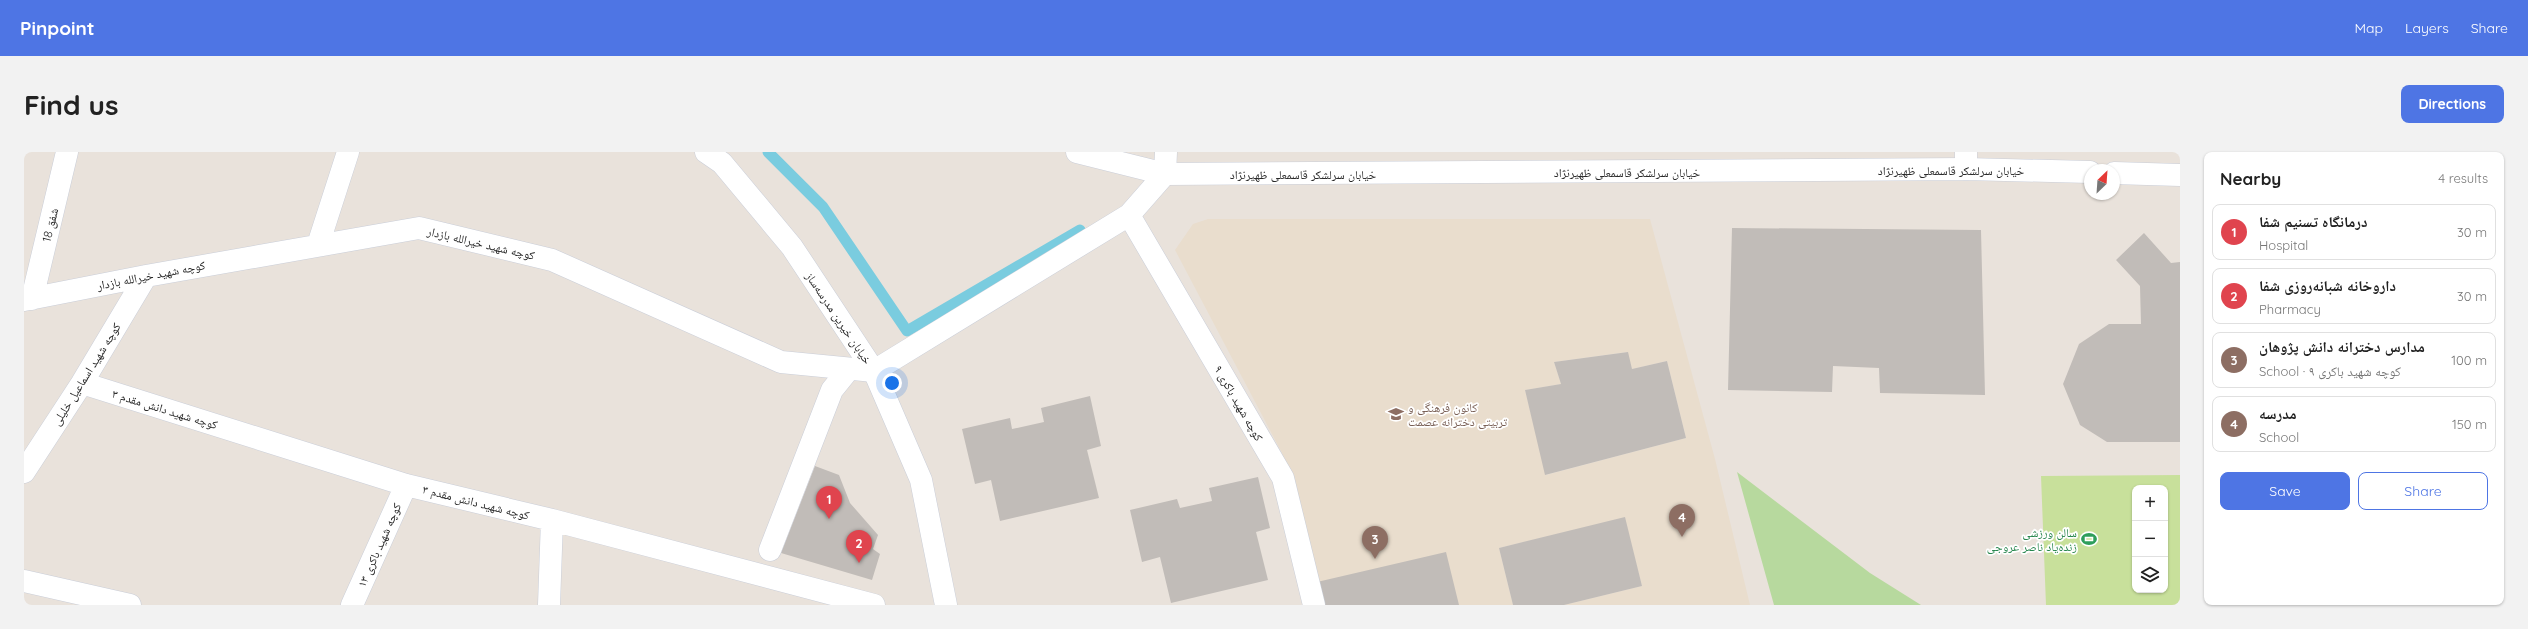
<!DOCTYPE html>
<meta charset="utf-8">
<style>
body{margin:0;font-family:Quicksand,"Noto Naskh Arabic",sans-serif;background:#f2f2f2;color:#222}
.controls{position:absolute;right:12px;bottom:12px;display:grid;overflow:hidden;border-radius:8px;box-shadow:0 1px 3px #0004}
.controls button{width:36px;height:36px;display:grid;place-items:center;padding:0;border:0;border-bottom:1px solid #e0e0e0;background:#fff;color:#222;font:20px sans-serif}
.compass{position:absolute;left:2060px;top:12px;width:36px;height:36px;border-radius:50%;background:#fff;box-shadow:0 1px 3px #0004;rotate:25deg}
.you{position:absolute;left:868px;top:231px;width:14px;height:14px;margin:-10px;border:3px solid #fff;border-radius:50%;background:#1a73e8;box-shadow:0 0 0 6px #1a73e833}
.badge{display:grid;place-items:center;width:26px;height:26px;border-radius:50%;background:#4e75e4;color:#fff;font-size:13px;font-weight:700}
.pin{position:absolute;translate:-50% -33px;filter:drop-shadow(0 1px 2px #0008)}
.pin::after{content:'';position:absolute;top:21px;width:14px;height:12px;background:inherit;clip-path:polygon(0 0,100% 0,50% 100%)}
.list{margin:0;padding:0;list-style:none}
h2{display:flex;justify-content:space-between;align-items:center;height:52px;margin:0;padding:0 16px;font-size:17px}
h2 small{font-size:13px;font-weight:400;color:#767676}
.list li{display:grid;grid-template-columns:26px 1fr auto;gap:12px;align-items:center;box-sizing:border-box;height:56px;margin:0 8px 8px;padding:0 8px;border:1px solid #e0e0e0;border-radius:8px}
.list b{display:block;font-size:15px;white-space:nowrap}
.list p{margin:0;font-size:13px;white-space:nowrap;color:#767676}
.list em{font-size:13px;font-style:normal;color:#767676}
.actions{display:flex;gap:8px;padding:12px 16px}
.actions a{flex:1;padding:9px 0;border:1px solid #4e75e4;border-radius:8px;text-align:center;font-size:14px;color:#4e75e4}
.actions .main{background:#4e75e4;color:#fff}
.icon{flex:none;width:22px;height:22px;fill:none;stroke:currentColor;stroke-width:2;stroke-linecap:round;stroke-linejoin:round}
.map{position:relative;flex:none;width:2156px;height:453px;overflow:hidden;border-radius:8px}
header{display:flex;align-items:center;gap:24px;box-sizing:border-box;height:56px;padding:0 20px;background:#4e75e4;color:#fff}
header strong{font-size:19px}
nav{display:flex;gap:22px;margin-inline-start:auto;font-size:14px}
.intro{display:flex;align-items:center;justify-content:space-between;box-sizing:border-box;height:96px;padding:0 24px}
h1{margin:0;font-size:28px}
.button{padding:10px 18px;border-radius:8px;background:#4e75e4;color:#fff;font-size:14px;font-weight:700}
main{display:flex;gap:24px;padding:0 24px}
aside{flex:1;background:#fff;border-radius:8px;box-shadow:0 1px 3px #0004}
.map>svg:first-child{display:block}
.education{fill:#e9ddcd;fill-rule:evenodd}
.green{fill:#b7d99e}
.pitch{fill:#c8e09b;fill-rule:evenodd}
.lines{fill:none;stroke-linecap:round;stroke-linejoin:round}
.stream{stroke:#7accdf;stroke-width:11}
.building{fill:#c1bcb8}
.minor-casing{stroke:#caced8;stroke-width:23}
.tertiary-casing{stroke:#caced8;stroke-width:23}
.secondary-casing{stroke:#caced8;stroke-width:23}
.minor{stroke:#fff;stroke-width:22}
.tertiary{stroke:#fff;stroke-width:22}
.secondary{stroke:#fff;stroke-width:22}
.labels{text-anchor:middle;dominant-baseline:central;stroke-width:3.5;stroke-linejoin:round;paint-order:stroke}
.street-label{font-size:12px;fill:#282828;stroke:#fff}
.education-label{font-size:12px;fill:#785e54;stroke:#fff;text-anchor:start}
.leisure-label{font-size:12px;fill:#27864d;stroke:#fff;text-anchor:end}
</style>
<header>
<strong>Pinpoint</strong>
<nav><a>Map</a><a>Layers</a><a>Share</a></nav>
</header>
<div class="intro"><h1>Find us</h1><a class="button">Directions</a></div>
<main>
<div class="map">
<svg width="2156" height="453" viewBox="0 0 2156 453">
<rect width="100%" height="100%" fill="#e9e2db"/>
<path class="education" d="M1184,67H1626L1691,307L1726,453H1540L1618,434L1600,366L1475,396L1489,453H1295L1258,301L1151,98L1169,72ZM1603,200L1608,217L1643,209L1662,286L1522,323L1501,238L1537,232L1530,210Z"/>
<path class="green" d="M1713,320L1846,421L1897,453H1750Z"/>
<path class="pitch" d="M2156,323V453H2022L2017,324ZM2111,336H2141V438H2111Z"/>
<g class="lines">
<path class="stream" d="M744,0L799,55L883,179L1056,78"/>
</g>
<path class="building" d="M1708,76L1957,78L1961,243L1856,241L1855,216L1809,214L1808,240L1704,238Z
M2120,81L2147,111L2156,110V290H2083L2056,273L2039,232L2055,192L2085,172H2117L2116,134L2092,108Z
M1604,200L1608,217L1643,209L1662,286L1521,323L1501,238L1537,232L1530,210Z
M1066,244L1077,294L1063,298L1075,346L976,369L967,328L951,332L938,277L986,266L988,277L1020,270L1017,256Z
M791,314L815,323L826,351L854,383L849,397L856,402L848,428L757,401Z
M1234,325L1246,376L1232,380L1244,428L1147,451L1136,405L1118,410L1106,358L1153,347L1156,356L1188,349L1185,336Z
M1601,365L1618,434L1540,453H1489L1475,396Z
M1422,400L1435,453H1298L1293,430Z"/>
<g class="lines">
<defs>
<path id="minor" d="M1053,0L1141,22
M1942,17V0
M1105,63L1259,326L1290,453
M294,93L324,0
M8,147L43,0
M0,148L122,124L395,76L528,108L757,210L850,219L1105,63L1141,22L1142,0
M58,231L382,333L528,368L850,453
M0,320L58,231L122,124
M746,398L808,238L825,217
M0,429L106,453
M328,453L382,333
M525,453L528,368"/>
<path id="tertiary" d="M2090,21L2156,23
M1141,22L1942,17L2066,20"/>
<path id="secondary" d="M682,0L698,11L768,95L850,219L897,328L922,453"/>
</defs>
<use href="#minor" class="minor-casing"/>
<use href="#tertiary" class="tertiary-casing"/>
<use href="#secondary" class="secondary-casing"/>
<use href="#minor" class="minor"/>
<use href="#tertiary" class="tertiary"/>
<use href="#secondary" class="secondary"/>
</g>
<defs>
<symbol id="school-bare" viewBox="-9 -9 18 18"><path d="M0-5L7-2L0 1L-7-2ZM-4 1L0 2.5L4 1V4Q0 6-4 4Z" fill="#8d6e63" stroke="#fff" stroke-width="2.5" paint-order="stroke"/></symbol>
<symbol id="stadium-bare" viewBox="-9 -9 18 18"><path d="M0-5a6.5 5 0 1 0 0 10a6.5 5 0 1 0 0-10ZM-3.5-1.8h7v3.6h-7Z" fill="#2e9e5b" stroke="#fff" stroke-width="2.5" paint-order="stroke"/></symbol>
</defs>
<g fill-rule="evenodd">
<use href="#school-bare" x="1361" y="251" width="22" height="22"/>
<use href="#stadium-bare" x="2054" y="376" width="22" height="22"/>
</g>
<g class="labels">
<g class="street-label">
<text x="1927" y="18">خیابان سرلشکر قاسمعلی ظهیرنژاد</text>
<text x="1603" y="20">خیابان سرلشکر قاسمعلی ظهیرنژاد</text>
<text x="1279" y="22">خیابان سرلشکر قاسمعلی ظهیرنژاد</text>
<text transform="translate(26 73) rotate(-76)">شفق 18</text>
<text transform="translate(457 91) rotate(13)">کوچه شهید خیرالله بازدار</text>
<text transform="translate(127 123) rotate(-11)">کوچه شهید خیرالله بازدار</text>
<text transform="translate(815 166) rotate(56)">خیابان خیرین مدرسه‌ساز</text>
<text transform="translate(62 222) rotate(-58)">کوچه شهید اسماعیل خلیلی</text>
<text transform="translate(1215 251) rotate(60)">کوچه شهید باکری ۹</text>
<text transform="translate(141 257) rotate(17)">کوچه شهید دانش مقدم ۳</text>
<text transform="translate(452 350) rotate(14)">کوچه شهید دانش مقدم ۳</text>
<text transform="translate(355 393) rotate(-66)">کوچه شهید باکری ۱۳</text>
</g>
<g class="education-label">
<text x="1384" y="255">کانون فرهنگی و<tspan x="1384" dy="14">تربیتی دخترانه عصمت</tspan></text>
</g>
<g class="leisure-label">
<text x="2053" y="380">سالن ورزشی<tspan x="2053" dy="14">زنده‌یاد ناصر عروجی</tspan></text>
</g>
</g>
</svg>
<div class="controls">
<button>+</button>
<button>−</button>
<button><svg class="icon" aria-label="layers" viewBox="0 0 24 24"><path d="M12 4l9 5-9 5-9-5zM3 14l9 5 9-5"/></svg></button>
</div>
<svg class="compass" viewBox="-18 -18 36 36"><path d="M0-13l5 13h-10z" fill="#e53935"/><path d="M0 13l5-13h-10z" fill="#767676"/></svg>
<div class="you"></div>
<div class="pin badge" style="left:805px;top:367px;background:#e0444e">1</div>
<div class="pin badge" style="left:835px;top:411px;background:#e0444e">2</div>
<div class="pin badge" style="left:1351px;top:407px;background:#8d6e63">3</div>
<div class="pin badge" style="left:1658px;top:385px;background:#8d6e63">4</div>
</div>
<aside>
<h2>Nearby<small>4 results</small></h2>
<ul class="list">
<li><span class="badge" style="background:#e0444e">1</span><div><b>درمانگاه تسنیم شفا</b><p>Hospital</p></div><em>30 m</em></li>
<li><span class="badge" style="background:#e0444e">2</span><div><b>داروخانه شبانه‌روزی شفا</b><p>Pharmacy</p></div><em>30 m</em></li>
<li><span class="badge" style="background:#8d6e63">3</span><div><b>مدارس دخترانه دانش پژوهان</b><p>School · کوچه شهید باکری ۹</p></div><em>100 m</em></li>
<li><span class="badge" style="background:#8d6e63">4</span><div><b>مدرسه</b><p>School</p></div><em>150 m</em></li>
</ul>
<div class="actions"><a class="main">Save</a><a>Share</a></div>
</aside>
</main>
